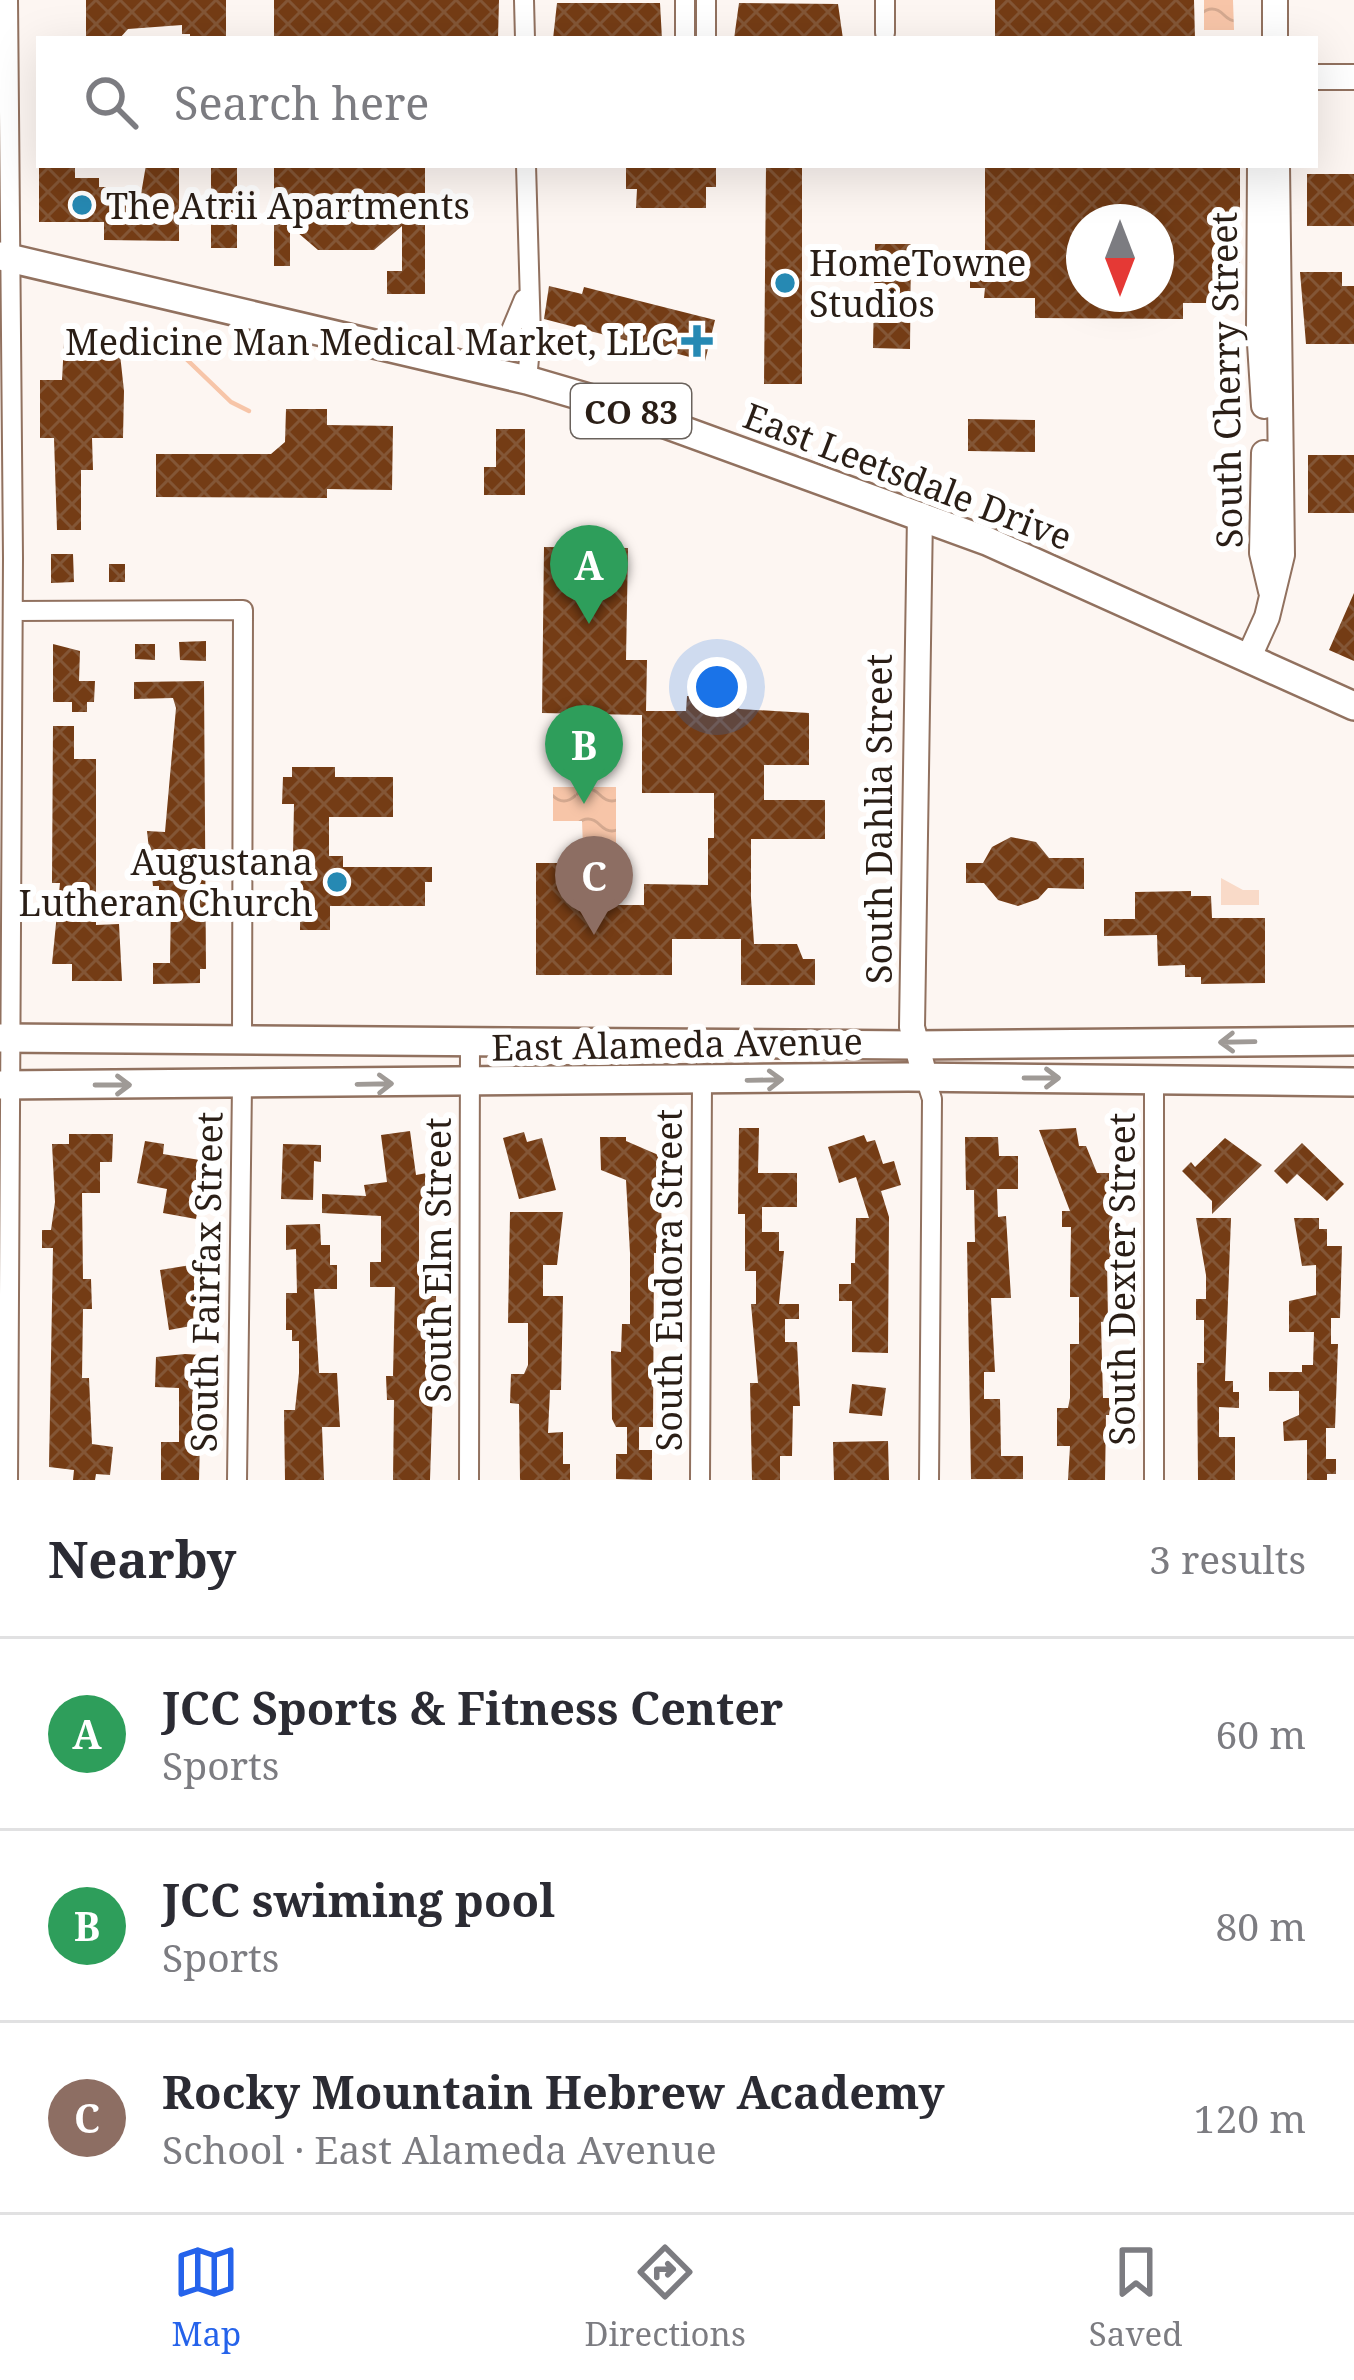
<!DOCTYPE html>
<meta charset="utf-8">
<style>
body{margin:0;font-family:"Noto Serif",serif;background:#f7f7f7;color:#2b2b33}
.compass{position:absolute;left:1066px;top:204px;width:108px;height:108px;border-radius:50%;background:#fff;box-shadow:0 12px 48px #0002;rotate:180deg}
.you{position:absolute;left:717px;top:687px;width:42px;height:42px;margin:-30px;border:9px solid #fff;border-radius:50%;background:#1a73e8;box-shadow:0 0 0 18px #1a73e833}
.badge{display:grid;place-items:center;width:78px;height:78px;border-radius:50%;background:#2563eb;color:#fff;font-size:39px;font-weight:700}
.pin{position:absolute;translate:-50% -99px;filter:drop-shadow(0 3px 6px #0008)}
.pin::after{content:'';position:absolute;top:63px;width:42px;height:36px;background:inherit;clip-path:polygon(0 0,100% 0,50% 100%)}
.list{margin:0;padding:0;list-style:none}
h2{display:flex;justify-content:space-between;align-items:center;height:156px;margin:0;padding:0 48px;font-size:51px}
h2 small{font-size:39px;font-weight:400;color:#7c7c81}
.list li{display:grid;grid-template-columns:78px 1fr auto;gap:36px;align-items:center;box-sizing:border-box;height:192px;padding:0 48px;border-top:3px solid #e1e1e2}
.list b{display:block;font-size:45px;white-space:nowrap}
.list p{margin:0;font-size:39px;white-space:nowrap;color:#7c7c81}
.list em{font-size:39px;font-style:normal;color:#7c7c81}
.icon{flex:none;width:66px;height:66px;fill:none;stroke:currentColor;stroke-width:2;stroke-linecap:round;stroke-linejoin:round}
.map{position:relative;flex:none;width:1354px;height:1480px;overflow:hidden}
.search{position:absolute;background:#fff;box-shadow:0 12px 48px #0002;left:36px;right:36px;top:36px;height:132px;display:flex;align-items:center;gap:30px;box-sizing:border-box;padding:0 42px;border-radius:0px;color:#7c7c81;font-size:45px}
.sheet{height:732px;background:#fff}
nav{display:flex;justify-content:space-around;align-items:center;box-sizing:border-box;height:168px;border-top:3px solid #e1e1e2;background:#fff;font-size:33px;color:#7c7c81}
nav a{display:grid;justify-items:center;gap:6px}
nav .on{color:#2563eb}
.map>svg:first-child{display:block}
.park{fill:url(#park-tufts)}
.water{fill:url(#water-waves)}
.lines{fill:none;stroke-linecap:round;stroke-linejoin:round}
.stream{stroke:#f7c5a8;stroke-width:4.5}
.building{fill:url(#building-cross-hatch);fill-rule:evenodd}
.street-casing{stroke:#91715f;stroke-width:22}
.secondary-casing{stroke:#91715f;stroke-width:28}
.primary-casing{stroke:#91715f;stroke-width:32}
.street{stroke:#fff;stroke-width:18}
.secondary{stroke:#fff;stroke-width:24}
.primary{stroke:#fff;stroke-width:27}
.oneway{stroke:#9f9a96}
.poi-dot{fill:#2689b3;stroke:#fff;stroke-width:4.5}
.labels{text-anchor:middle;dominant-baseline:central;stroke-width:12;stroke-linejoin:round;paint-order:stroke}
.shield{fill:#fff;stroke:#6a625c;stroke-width:3}
.shield-label{font-size:33px;font-weight:bold;fill:#2a1e16}
.poi-label{font-size:36px;fill:#2a1e16;stroke:#fff;text-anchor:start}
.street-label{font-size:36px;fill:#2a1e16;stroke:#fff}
</style>
<div class="map">
<svg width="1354" height="1480" viewBox="0 0 1354 1480">
<defs>
<pattern id="park-tufts" width="24" height="20" patternUnits="userSpaceOnUse" patternTransform="scale(3)"><rect width="24" height="20" fill="#f9dac8"/><path d="M3 7l-1-3M5 7V3M7 7l1-3M15 17l-1-3M17 17v-4M19 17l1-3" fill="none" stroke="#d6bbab"/></pattern>
<pattern id="water-waves" width="16" height="10" patternUnits="userSpaceOnUse" patternTransform="scale(3)"><rect width="16" height="10" fill="#f7c5a8"/><path d="M0 5q4-4 8 0t8 0" fill="none" stroke="#d4a990"/></pattern>
<pattern id="building-cross-hatch" width="8" height="8" patternUnits="userSpaceOnUse" patternTransform="scale(3)"><rect width="8" height="8" fill="#743c15"/><path d="M0 0l8 8M0 8l8-8" fill="none" stroke="#835636"/></pattern>
</defs>
<rect width="100%" height="100%" fill="#fdf6f2"/>
<path class="park" d="M1221,878L1243,890H1259V905H1221Z"/>
<path class="water" d="M1204,0H1233L1234,30H1204Z
M553,787H616V847H583L582,821H553Z"/>
<g class="lines">
<path class="stream" d="M182,342L180,353L231,402L249,411"/>
</g>
<path class="building" d="M86,0H226V39H190V34H182V25L128,29L119,39H86Z
M274,0H499L498,39H274Z
M995,0H1194L1195,39H995Z
M557,3H660L662,39H553Z
M739,3L838,4L843,39H734Z
M39,165H75V178H99V187H106V200H140L146,165H179V241L104,240V222H39Z
M211,165H237V248H211Z
M274,165H425V294H387V271H402V226L374,250H318L290,226V266H274Z
M626,165H716V187H706V208H636L637,189H626Z
M766,165H802V384H764Z
M1064,165H1240V296L1233,303H1183V319L1035,318V298H984L985,288H970V271H985V168ZM1084,222H1156V294H1084Z
M1307,174H1354V226H1307Z
M875,244H911L910,349L873,348Z
M1300,272H1342V286H1354V344H1306Z
M549,286L582,294L584,287L715,320L705,361L544,319Z
M64,343H96L84,355L120,354L124,391L123,438H92L93,470H81V530H57L54,438H40V380H62Z
M286,409H327V425L393,426L392,490L327,489V498L156,497V454H271L285,442Z
M968,419L1035,420V452L968,451Z
M496,429H525V495H484V467H496Z
M1308,455H1354V513H1308Z
M544,547L628,548L626,660H647L646,711H686L687,696H710L740,709L809,713V765H764V800H825V839H751V898L754,944H797L803,959H815V985H741V939H672V975H536V863H613V905H644V884L708,885V838H714V793H642V715L542,713Z
M51,554H73L74,582L51,583Z
M109,564H125V582H109Z
M1354,593V661L1329,650Z
M206,641V661L180,660L179,642Z
M53,644L80,651L79,681H95L94,702H87V712H72V702H53Z
M135,644H155V660L135,659Z
M204,681L206,969H200V983L153,984V963H170L171,901H159V886H153L147,831L165,832L176,708L173,698L134,699V682Z
M53,726H74V759H96V925L119,924L122,981H72V964H52L60,883H52Z
M292,767H335V777H393V817H329V856H343V867H432V882H425V906H330V930H300L301,855H293L294,804H282L283,777H292Z
M1011,837L1036,842L1049,858H1084V889L1048,888L1038,899L1018,906L998,900L984,883H966V863H983L992,847Z
M1191,891V896H1211L1212,918H1265V983L1201,984V977H1185V965L1158,966L1157,935L1104,936V919H1135V892Z
M739,1128H759L758,1173H797V1207H762V1232H779V1251H784L779,1304H799V1319H785V1342H797L800,1406H793L792,1456H780V1480H752L750,1383H758L751,1304H756V1271H745V1214H738Z
M1076,1128L1079,1146H1086L1097,1173H1112L1113,1262H1107L1108,1321L1101,1322L1103,1398H1123V1415H1106L1105,1480H1068L1070,1446H1057V1408H1068L1070,1398V1344H1079V1297H1070L1071,1227H1062V1211H1070L1039,1130Z
M410,1131L416,1175L427,1173L432,1209L419,1211V1268H437L430,1480H393L394,1400H387L386,1376H393L395,1287H370V1262H381V1216L322,1213V1194L366,1196L364,1185L387,1182L381,1135Z
M524,1132L527,1142L542,1138L556,1190L519,1199L503,1138Z
M69,1134H113L112,1162H100V1193H82L83,1279H91L92,1309H83L82,1378H89L92,1444L113,1447L110,1475L96,1474L95,1480H73L74,1470L49,1467L53,1248H42V1230H51L55,1202L52,1144H69Z
M864,1135L867,1142L875,1140L883,1164L894,1161L901,1185L881,1191L889,1217L888,1353L852,1352V1301H839V1284H851V1263H855L856,1218H869L856,1177L839,1183L828,1147Z
M600,1137H626V1141L670,1160L661,1182L662,1253H654L653,1427H639V1450H652V1480L616,1479V1454H627V1427H616L612,1419L611,1351L621,1352L622,1324H630V1253L626,1180L601,1170Z
M965,1137H998L999,1156H1018V1189H997L998,1217L1006,1216L1011,1298H991L995,1372H984V1399H1000L1001,1456H1023V1479H971L967,1242H975L974,1190H966Z
M1225,1138L1262,1165L1212,1214V1201L1182,1171L1191,1162L1195,1167Z
M145,1141L164,1144L163,1154L206,1161L196,1219L163,1213L167,1189L137,1183Z
M1302,1143L1344,1184L1327,1201L1297,1174L1287,1184L1274,1171Z
M283,1144L321,1145V1162L314,1161L313,1200L281,1199Z
M510,1212H563L557,1265H543V1296H563L561,1390H550L548,1433L563,1432V1464H570V1480H520L519,1404L510,1403L511,1374H524L528,1365V1323H508Z
M1196,1218H1231L1225,1381H1233V1392H1239V1408L1219,1407V1437H1235V1480H1198L1197,1363H1204V1320H1196V1299H1206V1275Z
M1294,1218H1319V1229H1327V1246H1342L1340,1318H1331V1344H1338L1335,1428H1326V1459H1336V1474H1327V1480H1307V1440L1284,1441L1283,1422L1299,1415V1391H1269V1372H1302V1365H1313L1314,1332H1289V1301L1316,1295V1265L1302,1266Z
M320,1224L321,1245H330V1265H337V1289H314L319,1373H337L340,1427H322L324,1480H285L284,1410H295L299,1373V1341H292V1330H286V1293H297L296,1249L286,1250V1225Z
M197,1264L202,1324L169,1330L160,1270Z
M185,1354L202,1355L199,1480H161V1442H179V1388L155,1387L156,1357Z
M852,1384L886,1388L882,1416L849,1413Z
M888,1441L889,1480H834L833,1442Z"/>
<g class="lines">
<defs>
<path id="street" d="M524,0L525,39
M885,33V0
M685,39V0
M706,39V0
M526,165L531,337L527,380
M459,363L506,342L524,299
M13,611L243,610L242,1040
M925,1077L932,1099L929,1480
M8,1480L13,558L8,0
M237,1480L242,1085
M469,1480L470,1041
M700,1480L702,1081
M1154,1480V1078"/>
<path id="secondary" d="M1275,39V0
M1315,77H1354
M1260,165L1259,328L1264,406
M1264,453L1262,553L1271,591
M920,515L912,1027L925,1077
M1248,659L1267,617L1282,555L1277,165"/>
<path id="primary" d="M0,256L527,380L616,406L987,541L1354,706
M0,1038L915,1045L1354,1041
M0,1085L908,1077L1354,1082"/>
</defs>
<use href="#street" class="street-casing"/>
<use href="#secondary" class="secondary-casing"/>
<use href="#primary" class="primary-casing"/>
<use href="#street" class="street"/>
<use href="#secondary" class="secondary"/>
<use href="#primary" class="primary"/>
</g>
<defs><path id="oneway-shaft" d="M-6 0H5M1.5-3L5.5 0L1.5 3" fill="none" stroke-width="1.6" stroke-linecap="round" stroke-linejoin="round" transform="scale(3)"/></defs>
<g class="oneway">
<use href="#oneway-shaft" transform="translate(1237 1042) rotate(179)"/>
<use href="#oneway-shaft" transform="translate(1042 1078)"/>
<use href="#oneway-shaft" transform="translate(765 1080) rotate(-1)"/>
<use href="#oneway-shaft" transform="translate(375 1084) rotate(-1)"/>
<use href="#oneway-shaft" transform="translate(113 1085)"/>
</g>
<g class="poi-dot">
<circle cx="82" cy="205" r="12"/>
<circle cx="785" cy="283" r="12"/>
<path d="M691 323h12v12h12v12h-12v12h-12v-12h-12v-12h12z"/>
<circle cx="337" cy="882" r="12"/>
</g>
<g class="labels">
<rect class="shield" x="571" y="384" width="120" height="54" rx="9"/>
<g class="shield-label">
<text x="631" y="411">CO 83</text>
</g>
<g class="poi-label">
<text x="106" y="205">The Atrii Apartments</text>
<text x="809" y="262">HomeTowne<tspan x="809" dy="41">Studios</tspan></text>
<text x="673" y="341" text-anchor="end">Medicine Man Medical Market, LLC</text>
<text x="313" y="861" text-anchor="end">Augustana<tspan x="313" dy="41">Lutheran Church</tspan></text>
</g>
<g class="street-label">
<text transform="translate(1226 380) rotate(-91)">South Cherry Street</text>
<text transform="translate(908 476) rotate(21)">East Leetsdale Drive</text>
<text transform="translate(878 819) rotate(-90)">South Dahlia Street</text>
<text transform="translate(677 1044) rotate(-1)">East Alameda Avenue</text>
<text transform="translate(437 1260) rotate(-90)">South Elm Street</text>
<text transform="translate(1121 1279) rotate(-90)">South Dexter Street</text>
<text transform="translate(668 1280) rotate(-90)">South Eudora Street</text>
<text transform="translate(206 1282) rotate(-89)">South Fairfax Street</text>
</g>
</g>
</svg>
<svg class="compass" viewBox="-18 -18 36 36"><path d="M0-13l5 13h-10z" fill="#e53935"/><path d="M0 13l5-13h-10z" fill="#7c7c81"/></svg>
<div class="you"></div>
<div class="pin badge" style="left:589px;top:624px;background:#2e9e5b">A</div>
<div class="pin badge" style="left:584px;top:804px;background:#2e9e5b">B</div>
<div class="pin badge" style="left:594px;top:935px;background:#8d6e63">C</div>
<div class="search"><svg class="icon" aria-label="search" viewBox="0 0 24 24"><circle cx="10" cy="10" r="6"/><path d="M15 15l6 6"/></svg>Search here</div>
</div>
<section class="sheet">
<h2>Nearby<small>3 results</small></h2>
<ul class="list">
<li><span class="badge" style="background:#2e9e5b">A</span><div><b>JCC Sports &amp; Fitness Center</b><p>Sports</p></div><em>60 m</em></li>
<li><span class="badge" style="background:#2e9e5b">B</span><div><b>JCC swiming pool</b><p>Sports</p></div><em>80 m</em></li>
<li><span class="badge" style="background:#8d6e63">C</span><div><b>Rocky Mountain Hebrew Academy</b><p>School · East Alameda Avenue</p></div><em>120 m</em></li>
</ul>
</section>
<nav>
<a class="on"><svg class="icon" aria-label="map" viewBox="0 0 24 24"><path d="M3 6l6-2 6 2 6-2v14l-6 2-6-2-6 2zM9 4v14M15 6v14"/></svg>Map</a>
<a><svg class="icon" aria-label="directions" viewBox="0 0 24 24"><path d="M12 3l9 9-9 9-9-9zM9 14v-3h6M13 9l2 2-2 2"/></svg>Directions</a>
<a><svg class="icon" aria-label="saved" viewBox="0 0 24 24"><path d="M7 4h10v16l-5-4-5 4z"/></svg>Saved</a>
</nav>
